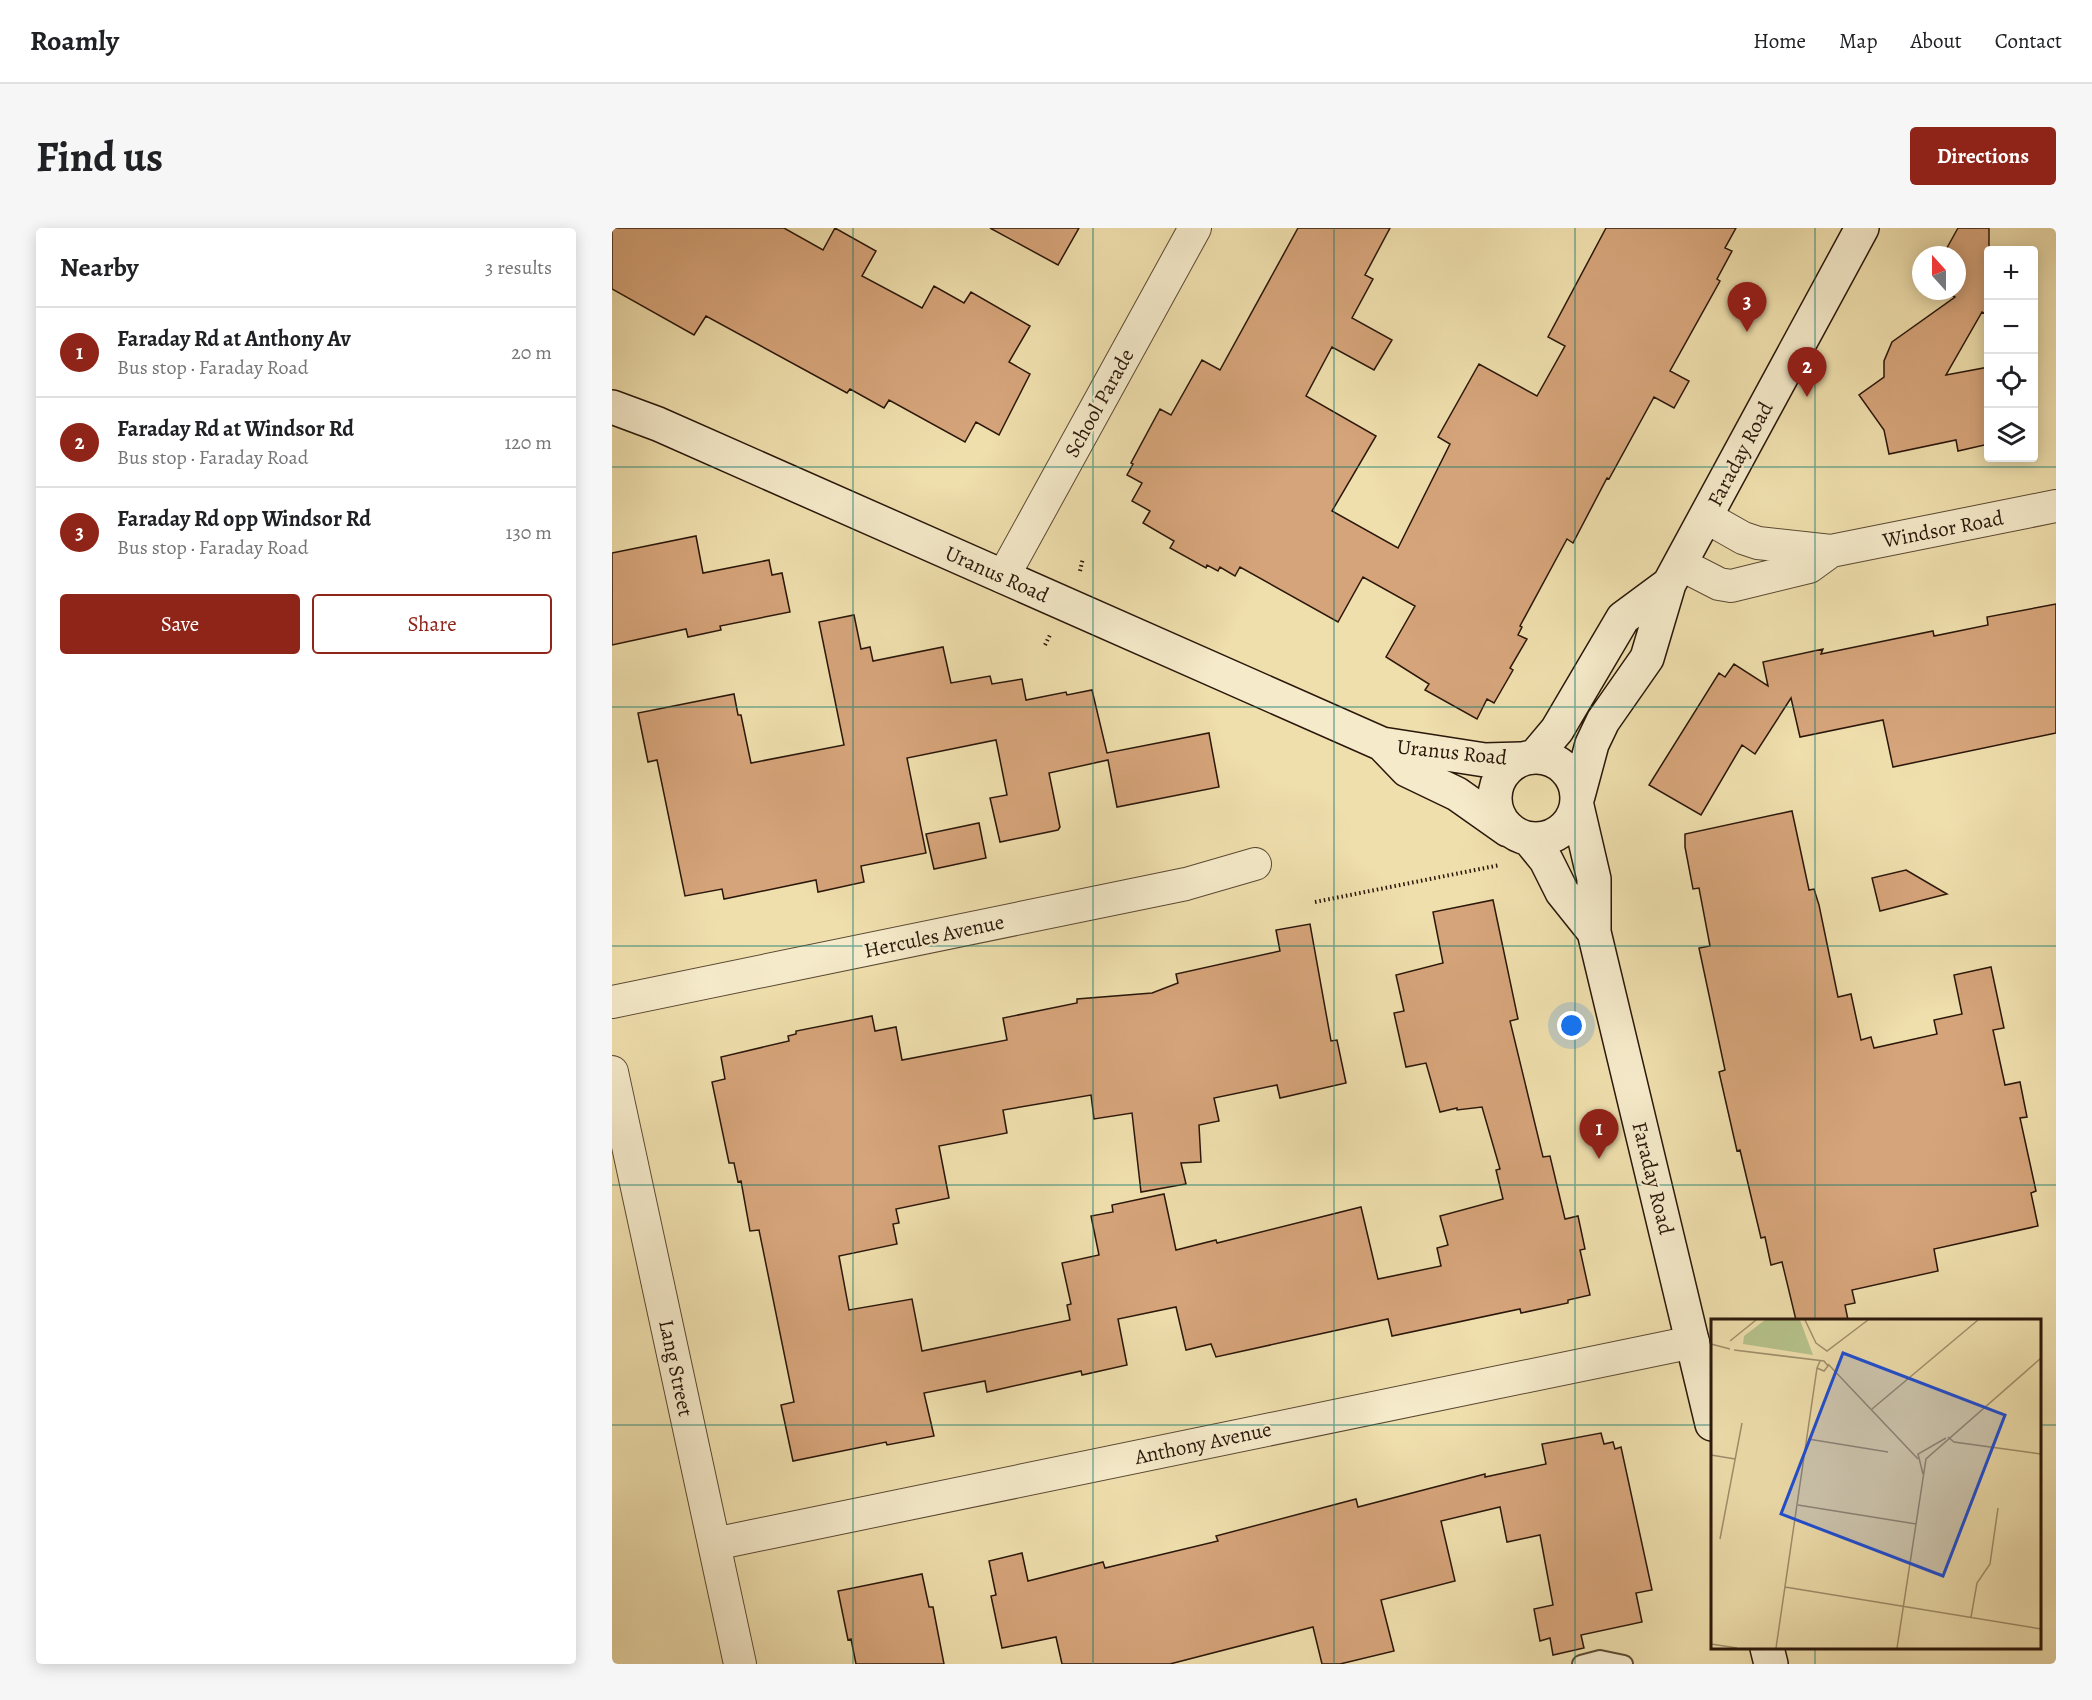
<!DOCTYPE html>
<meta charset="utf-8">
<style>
body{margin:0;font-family:Alegreya,serif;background:#f6f6f6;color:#202124}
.controls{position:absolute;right:18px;top:18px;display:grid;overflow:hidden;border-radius:6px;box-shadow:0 3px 15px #0003}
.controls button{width:54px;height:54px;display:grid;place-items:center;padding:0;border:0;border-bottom:2px solid #e0e0e0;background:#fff;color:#202124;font:30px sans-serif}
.compass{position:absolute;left:1300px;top:18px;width:54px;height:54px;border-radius:50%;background:#fff;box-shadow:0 3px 15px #0003;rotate:339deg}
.you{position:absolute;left:960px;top:798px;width:21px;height:21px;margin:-15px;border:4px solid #fff;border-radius:50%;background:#1a73e8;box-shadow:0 0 0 9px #1a73e833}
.badge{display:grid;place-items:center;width:39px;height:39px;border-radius:50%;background:#8f2418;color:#fff;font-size:20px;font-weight:700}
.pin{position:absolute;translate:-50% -50px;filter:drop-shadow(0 2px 3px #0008)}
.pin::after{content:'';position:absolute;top:32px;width:21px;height:18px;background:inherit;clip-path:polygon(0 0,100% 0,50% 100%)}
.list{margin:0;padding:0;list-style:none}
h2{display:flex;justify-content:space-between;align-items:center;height:78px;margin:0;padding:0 24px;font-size:26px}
h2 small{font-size:20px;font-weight:400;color:#757577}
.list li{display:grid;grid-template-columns:39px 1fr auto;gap:18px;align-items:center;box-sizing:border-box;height:90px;padding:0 24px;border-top:2px solid #e0e0e0}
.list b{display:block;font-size:22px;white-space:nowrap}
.list p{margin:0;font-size:20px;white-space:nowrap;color:#757577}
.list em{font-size:20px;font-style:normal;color:#757577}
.actions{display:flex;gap:12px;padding:18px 24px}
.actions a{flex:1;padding:14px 0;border:2px solid #8f2418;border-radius:6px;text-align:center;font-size:21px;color:#8f2418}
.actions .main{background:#8f2418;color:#fff}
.icon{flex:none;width:33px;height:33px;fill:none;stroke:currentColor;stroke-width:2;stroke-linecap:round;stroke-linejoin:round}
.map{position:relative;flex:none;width:1444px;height:1436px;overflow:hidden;border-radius:6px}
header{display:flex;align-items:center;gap:36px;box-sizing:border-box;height:84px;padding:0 30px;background:#fff;border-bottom:2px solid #e0e0e0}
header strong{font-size:28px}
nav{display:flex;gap:33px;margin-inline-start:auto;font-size:21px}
.intro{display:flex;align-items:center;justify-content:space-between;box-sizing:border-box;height:144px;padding:0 36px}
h1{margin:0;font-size:42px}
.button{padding:15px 27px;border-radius:6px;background:#8f2418;color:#fff;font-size:21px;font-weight:700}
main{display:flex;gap:36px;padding:0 36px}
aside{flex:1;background:#fff;border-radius:6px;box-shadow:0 3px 15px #0003}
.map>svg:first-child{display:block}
.building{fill:#d6a47a;stroke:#2a170a;stroke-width:1.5}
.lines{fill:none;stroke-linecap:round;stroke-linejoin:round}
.lane-casing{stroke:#5b4933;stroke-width:20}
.street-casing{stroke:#5b4933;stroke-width:34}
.secondary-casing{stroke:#2a170a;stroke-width:36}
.path{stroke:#2a170a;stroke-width:4;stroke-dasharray:1.5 3;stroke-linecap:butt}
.lane{stroke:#f5eaca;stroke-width:16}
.street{stroke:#f5eaca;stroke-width:32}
.secondary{stroke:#f5eaca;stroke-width:33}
.grid{fill:none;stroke:#0f766e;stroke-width:1.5;stroke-opacity:0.55}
.labels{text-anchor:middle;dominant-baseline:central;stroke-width:4.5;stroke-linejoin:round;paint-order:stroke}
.street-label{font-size:21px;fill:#2a170a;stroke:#f5eaca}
.inset-road{fill:none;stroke:#a08f6c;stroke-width:1.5}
.view{fill:#1d4ed8;fill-opacity:0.15;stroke:#1d4ed8;stroke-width:3}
.inset-edge{fill:none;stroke:#2a170a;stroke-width:3}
</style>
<header>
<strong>Roamly</strong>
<nav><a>Home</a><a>Map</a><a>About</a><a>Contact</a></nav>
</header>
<div class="intro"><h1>Find us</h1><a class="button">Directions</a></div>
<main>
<aside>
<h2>Nearby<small>3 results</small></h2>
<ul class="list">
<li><span class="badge">1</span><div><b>Faraday Rd at Anthony Av</b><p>Bus stop · Faraday Road</p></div><em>20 m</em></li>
<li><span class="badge">2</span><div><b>Faraday Rd at Windsor Rd</b><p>Bus stop · Faraday Road</p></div><em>120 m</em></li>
<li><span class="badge">3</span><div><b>Faraday Rd opp Windsor Rd</b><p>Bus stop · Faraday Road</p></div><em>130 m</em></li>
</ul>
<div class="actions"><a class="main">Save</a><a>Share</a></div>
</aside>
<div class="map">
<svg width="1444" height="1436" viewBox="0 0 1444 1436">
<rect width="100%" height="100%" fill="#efdfad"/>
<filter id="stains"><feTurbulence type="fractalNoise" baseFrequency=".00333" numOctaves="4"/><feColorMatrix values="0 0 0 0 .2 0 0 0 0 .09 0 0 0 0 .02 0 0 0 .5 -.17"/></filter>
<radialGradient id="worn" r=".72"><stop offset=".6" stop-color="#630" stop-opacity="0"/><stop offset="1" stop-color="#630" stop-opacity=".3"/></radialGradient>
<path class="building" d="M0,0H172L211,22L223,0L264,23L250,48L310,80L322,58L352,75L359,64L418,98L397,134L418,146L387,207L364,194L353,214L277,172L272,180L238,161L235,165L94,88L82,107L0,61Z
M378,0H467L446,37Z
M686,0H778L753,47L761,51L740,90L780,112L762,142L720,119L694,168L764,208L720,283L786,320L838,216L826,209L867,136L925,168L953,118L936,109L994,0H1124L1113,20L1120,23L1105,51L1108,53L1058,143L1077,153L1062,180L1042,169L997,251L995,250L961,315L955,311L908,398L910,399L906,407L915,411L898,440L901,442L882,475L875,471L865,491L813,462L817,456L774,429L803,378L751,349L726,394L628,339L623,348L608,339L606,343L595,337L594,340L558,320L562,313L531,295L538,283L520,273L530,255L515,247L521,236L519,235L548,181L559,187L590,132L608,142Z
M1346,0H1377V88L1370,84L1334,147L1377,139V216L1346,223L1344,212L1277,226L1272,202L1247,167L1272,149V133L1280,114L1343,69L1333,63H1345V27H1331Z
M84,308L91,345L157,332L160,347L170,345L178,384L108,398L109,402L76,409L74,401L0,417V325Z
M1444,376V505L1281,539L1271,492L1188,509L1179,470L1143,526L1130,517L1089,587L1037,557L1107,445L1113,449L1122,436L1156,458L1151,434L1211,421L1209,426L1321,403L1322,408L1376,397L1375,389Z
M242,387L249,421L258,419L261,433L331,419L339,455L378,448L380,456L410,451L414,472L454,464L455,467L480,462L495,525L597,505L607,559L505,579L496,532L437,545L448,599L446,602L388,614L378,570L395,567L384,512L295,530L314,625L249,638L252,654L206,664L204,652L112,671L110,661L73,668L45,532L36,534L26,485L122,466L126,487H129L139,535L232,517L207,394Z
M1180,583L1197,662L1202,661L1207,677L1226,769L1239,766L1249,812L1259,809L1262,820L1325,806L1322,792L1350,786L1342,747L1379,739L1392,800L1381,802L1393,857L1408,854L1415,889L1408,890L1424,963L1419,965L1426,998L1322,1021L1326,1043L1240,1062L1243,1075L1233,1077L1236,1092H1184L1170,1034L1159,1037L1153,1009L1149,1010L1128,922L1125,923L1107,844L1113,842L1087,720L1098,718L1087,660L1081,661L1073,619V606Z
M367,595L374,630L322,641L314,606Z
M1294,642L1335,666L1268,683L1260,650Z
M881,672L906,791L898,793L931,929L938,928L953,991L966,988L973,1021L968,1022L978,1067L956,1072V1075L909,1085L908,1081L780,1108L776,1091L604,1129L599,1116L574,1122L564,1079L506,1091L515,1137L470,1147L469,1143L375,1164L373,1153L312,1165L322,1208L275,1217L274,1214L181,1233L169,1177L182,1174L147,1002L138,1003L129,953L126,954L122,935H117L100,854L113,851L109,829L177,813L176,808L184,806V803L260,788L263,803L284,799L290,832L395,812L391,790L465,775V771L540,765L566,755L564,746L668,723L664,702L698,696L719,813L725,812L734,855L668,870L665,857L602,870L607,893L587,897L589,934L569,935L574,956L529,964L520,885L482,891L479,867L391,882L395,905L327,918L337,970L284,981L287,995L281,996L285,1016L227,1028L237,1082L300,1071L310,1123L458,1092L455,1077L459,1076L450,1035L487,1027L479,988L501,984L500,977L552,966L564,1022L604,1012L605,1015L749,979L766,1051L829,1038L825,1020L836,1017L828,988L891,971L884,942L888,941L870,879L845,882V880L828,884L814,835L794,839L782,785L792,783L784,747L831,735L821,684Z
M989,1205L992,1216L1001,1214L1003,1221L1009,1219L1040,1362L1024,1365L1030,1394L969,1407L972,1420L941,1427L938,1410L928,1413L922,1381L941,1377L928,1307L895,1314L888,1279L829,1293L843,1353L769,1372L782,1423L728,1436H710L701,1399L558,1436H450L444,1409L390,1420L379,1368L384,1367L377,1333L410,1325L416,1353L491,1334L493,1340L606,1313L604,1308L744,1271L746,1279L873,1246V1249L934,1236L930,1216Z
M310,1346L317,1379H321L332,1436H244L239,1411L236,1412L226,1363Z"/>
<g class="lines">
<defs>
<path id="lane" d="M969,1436L988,1431L1012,1436"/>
<path id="street" d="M1094,289L1131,310L1146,315L1219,323L1444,278
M1068,336L1107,356L1119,358L1197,339L1219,323
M391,349L583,0
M0,774L574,656L643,636
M0,844L128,1436
M102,1316L1081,1114"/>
<path id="secondary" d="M0,179L46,196L770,516L873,532L909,531
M770,516L795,542L845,566L896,602
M923,528L945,502L1011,390L1057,356
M883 570a41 41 0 1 1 82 0a41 41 0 1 1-82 0Z
M966,568L980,516L991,493L1035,430L1057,356L1250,0
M965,578L982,651V704L1100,1196
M917,611L934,632L950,664L982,704
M1155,1420L1159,1436"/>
</defs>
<use href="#lane" class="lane-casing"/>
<use href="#street" class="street-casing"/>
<use href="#secondary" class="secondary-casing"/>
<path class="path" d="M468,343L471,330
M433,417L438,407
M703,674L888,637"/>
<use href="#lane" class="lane"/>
<use href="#street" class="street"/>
<use href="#secondary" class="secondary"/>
</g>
<path class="grid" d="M241,0V1436M481,0V1436M722,0V1436M963,0V1436M1203,0V1092M0,239H1444M0,479H1444M0,718H1444M0,957H1444M0,1197H1100M1428,1197H1444M1203,1420V1436"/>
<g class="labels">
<g class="street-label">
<text transform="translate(487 175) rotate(-61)">School Parade</text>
<text transform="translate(1128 226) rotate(-62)">Faraday Road</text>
<text transform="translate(1331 301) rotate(-11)">Windsor Road</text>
<text transform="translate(385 346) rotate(24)">Uranus Road</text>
<text transform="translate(840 524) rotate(6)">Uranus Road</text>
<text transform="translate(322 708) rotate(-12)">Hercules Avenue</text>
<text transform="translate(1041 950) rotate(76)">Faraday Road</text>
<text transform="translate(64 1140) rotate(78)">Lang Street</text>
<text transform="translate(591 1215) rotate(-12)">Anthony Avenue</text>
</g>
</g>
<g transform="translate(1099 1091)">
<rect width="330" height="330" fill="#efdfad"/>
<path d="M54,1H89L102,36L32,25L33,17Z" fill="#b6c28b"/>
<path class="inset-road" d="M94,1L105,24L116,32L157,1M19,22L45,1M0,25L19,30M23,31L113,42L117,47L113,52L106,49L109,42M117,45L207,140M161,90L267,1M237,118L243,123L330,135M97,120L177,133M0,136L24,140M212,155L207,135L235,119M87,186L205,205M9,220L31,104M74,268L330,310M260,298L266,264L279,245L287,189M0,325L26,329M65,329L106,49M186,329L215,140L330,39"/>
<path class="view" d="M132,34L294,96L232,257L70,195Z"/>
<rect width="330" height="330" class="inset-edge"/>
</g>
<rect width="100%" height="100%" filter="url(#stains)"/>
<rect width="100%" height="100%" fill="url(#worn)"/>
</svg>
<div class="controls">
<button>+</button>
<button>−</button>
<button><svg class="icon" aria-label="locate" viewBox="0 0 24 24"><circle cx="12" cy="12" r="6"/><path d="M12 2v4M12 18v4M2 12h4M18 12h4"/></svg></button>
<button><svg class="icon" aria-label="layers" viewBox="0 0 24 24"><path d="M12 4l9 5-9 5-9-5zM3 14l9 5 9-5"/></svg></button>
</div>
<svg class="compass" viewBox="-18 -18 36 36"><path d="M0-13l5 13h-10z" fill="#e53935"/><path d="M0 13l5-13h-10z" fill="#757577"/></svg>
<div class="you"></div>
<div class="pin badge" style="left:987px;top:931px">1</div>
<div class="pin badge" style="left:1195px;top:169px">2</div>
<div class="pin badge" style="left:1135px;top:104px">3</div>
</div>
</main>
